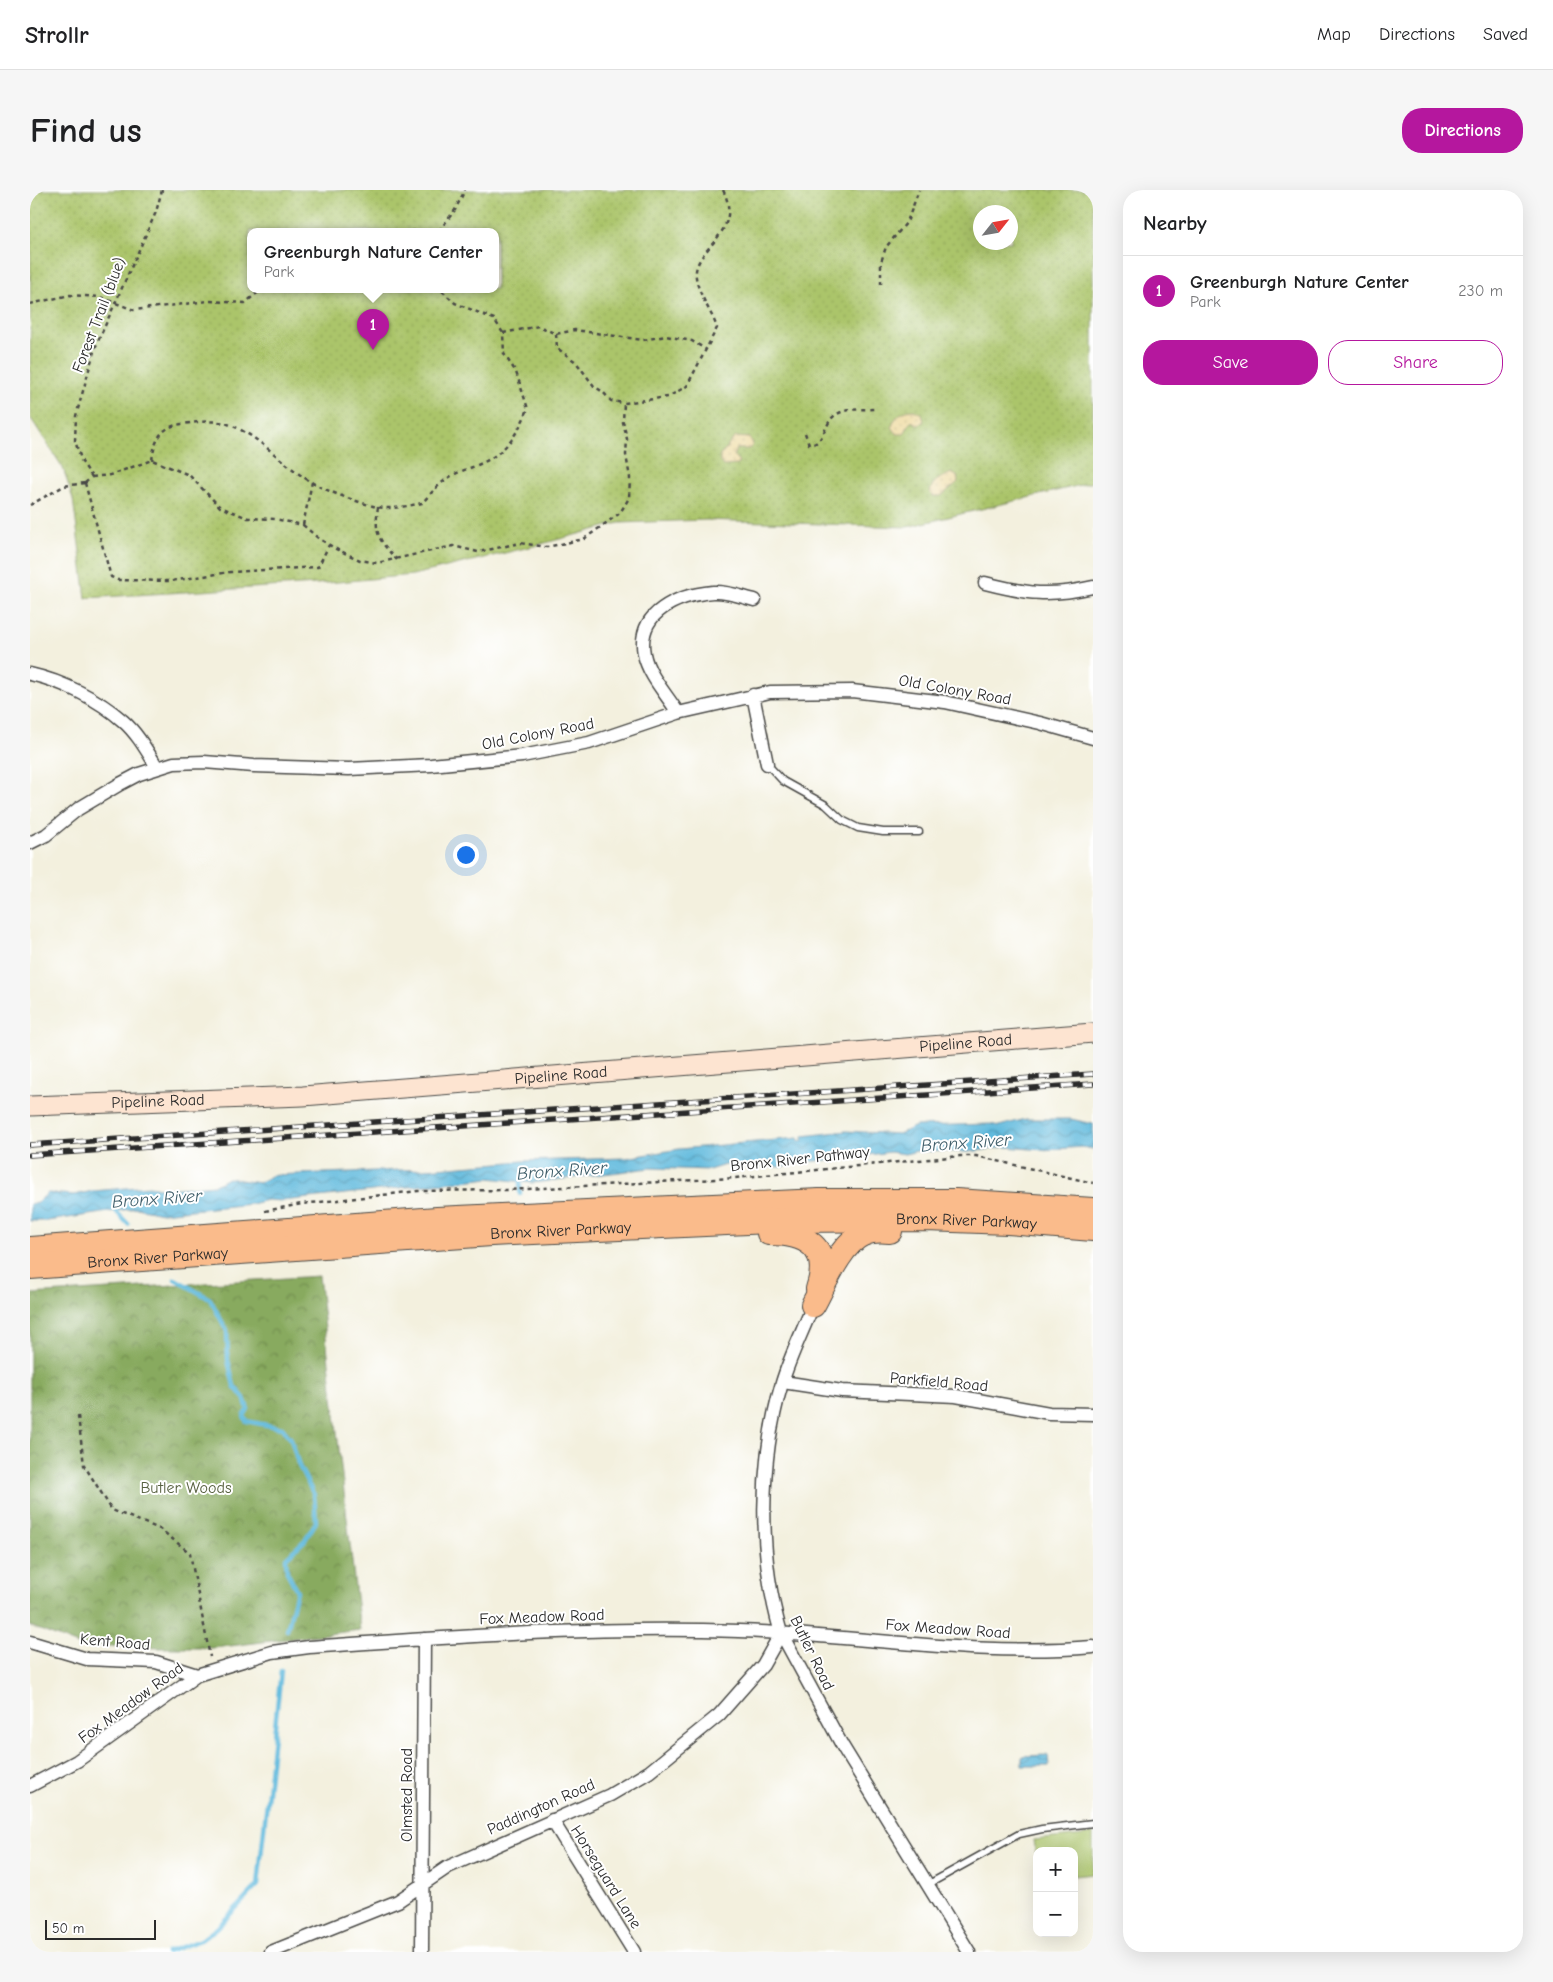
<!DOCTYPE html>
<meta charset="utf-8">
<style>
body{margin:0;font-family:"Comic Neue",sans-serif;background:#f6f6f6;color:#202124}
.controls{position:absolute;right:15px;bottom:15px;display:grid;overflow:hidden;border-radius:10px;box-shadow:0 5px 20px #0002}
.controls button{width:45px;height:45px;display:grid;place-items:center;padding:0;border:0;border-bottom:1px solid #e0e0e0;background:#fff;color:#202124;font:25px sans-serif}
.compass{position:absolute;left:943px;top:15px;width:45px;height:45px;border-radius:50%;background:#fff;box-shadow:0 5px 20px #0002;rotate:59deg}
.scale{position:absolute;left:15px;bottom:12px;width:111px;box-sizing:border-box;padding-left:5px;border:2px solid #2b2b2b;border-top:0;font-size:14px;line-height:18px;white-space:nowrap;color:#2b2b2b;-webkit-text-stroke:4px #fff;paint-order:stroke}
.you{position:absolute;left:435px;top:664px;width:18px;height:18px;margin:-12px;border:4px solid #fff;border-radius:50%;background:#1a73e8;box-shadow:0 0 0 8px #1a73e833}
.badge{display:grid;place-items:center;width:32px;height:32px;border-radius:50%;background:#b5179e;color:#fff;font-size:16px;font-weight:700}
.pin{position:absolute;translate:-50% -41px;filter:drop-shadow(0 1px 2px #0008)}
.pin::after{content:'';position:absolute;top:26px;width:18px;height:15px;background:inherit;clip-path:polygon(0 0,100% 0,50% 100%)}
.popup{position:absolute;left:217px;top:38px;width:252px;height:65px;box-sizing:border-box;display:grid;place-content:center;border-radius:10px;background:#fff;filter:drop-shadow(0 1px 4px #0005);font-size:16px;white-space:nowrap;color:#757577}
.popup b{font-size:19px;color:#202124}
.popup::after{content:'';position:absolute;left:50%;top:100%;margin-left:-10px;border:10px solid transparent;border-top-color:#fff}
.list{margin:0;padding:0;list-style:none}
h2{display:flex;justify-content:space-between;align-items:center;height:65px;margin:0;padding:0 20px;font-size:21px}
h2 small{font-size:16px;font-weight:400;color:#757577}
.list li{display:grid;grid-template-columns:32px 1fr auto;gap:15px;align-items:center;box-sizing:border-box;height:70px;padding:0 20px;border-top:1px solid #e0e0e0}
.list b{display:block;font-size:19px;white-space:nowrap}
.list p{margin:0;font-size:16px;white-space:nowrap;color:#757577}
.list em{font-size:16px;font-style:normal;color:#757577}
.actions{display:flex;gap:10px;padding:15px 20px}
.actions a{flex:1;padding:11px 0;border:1px solid #b5179e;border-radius:20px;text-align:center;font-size:18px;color:#b5179e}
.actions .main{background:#b5179e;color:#fff}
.map{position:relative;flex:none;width:1063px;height:1762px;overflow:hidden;border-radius:20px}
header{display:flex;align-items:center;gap:30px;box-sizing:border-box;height:70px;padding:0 25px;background:#fff;border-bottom:1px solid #e0e0e0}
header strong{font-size:24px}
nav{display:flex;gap:28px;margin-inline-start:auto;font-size:18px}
.intro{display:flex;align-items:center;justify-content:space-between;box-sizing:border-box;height:120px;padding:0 30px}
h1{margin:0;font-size:35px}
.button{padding:12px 22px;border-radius:20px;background:#b5179e;color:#fff;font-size:18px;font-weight:700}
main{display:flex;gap:30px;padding:0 30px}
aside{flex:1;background:#fff;border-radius:20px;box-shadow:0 5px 20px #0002}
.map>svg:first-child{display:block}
.grass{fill:url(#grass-dots);stroke:#6b784a;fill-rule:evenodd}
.forest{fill:url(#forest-crowns);stroke:#5a6a44}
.sand{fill:url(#sand-dots);stroke:#8c8264}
.garden{fill:#abc56a;stroke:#6b784a}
.water{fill:url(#water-waves);stroke:#467284}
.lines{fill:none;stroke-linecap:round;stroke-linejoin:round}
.stream{stroke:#60badd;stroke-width:4.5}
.lane-casing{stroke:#494946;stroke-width:9}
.street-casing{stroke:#494946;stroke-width:15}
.secondary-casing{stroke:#494946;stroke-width:21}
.highway-casing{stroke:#494946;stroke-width:26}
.path{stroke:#494946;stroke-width:2.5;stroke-dasharray:4 4;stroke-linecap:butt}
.lane{stroke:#fff;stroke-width:6}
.street{stroke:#fff;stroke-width:12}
.secondary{stroke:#fde4d1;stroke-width:19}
.highway{stroke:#fabb8b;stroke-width:24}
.rail-casing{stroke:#2b2b2b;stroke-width:5.5}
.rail{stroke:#fff;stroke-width:4;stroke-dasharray:11;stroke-linecap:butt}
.labels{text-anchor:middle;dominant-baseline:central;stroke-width:4;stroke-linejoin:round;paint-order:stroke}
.street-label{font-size:16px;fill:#2b2b2b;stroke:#fff}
.park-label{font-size:16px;fill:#586141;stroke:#fff}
.water-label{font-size:18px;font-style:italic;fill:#3e5d69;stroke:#fff}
</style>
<header>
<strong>Strollr</strong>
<nav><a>Map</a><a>Directions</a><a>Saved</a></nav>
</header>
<div class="intro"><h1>Find us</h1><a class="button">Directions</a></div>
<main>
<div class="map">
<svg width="1063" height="1762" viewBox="0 0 1063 1762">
<defs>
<pattern id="grass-dots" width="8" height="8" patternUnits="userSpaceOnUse" patternTransform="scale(1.25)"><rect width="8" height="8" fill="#abc56a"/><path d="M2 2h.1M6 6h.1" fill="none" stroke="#93a95c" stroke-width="1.8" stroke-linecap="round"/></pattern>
<pattern id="forest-crowns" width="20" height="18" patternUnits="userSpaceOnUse" patternTransform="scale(1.25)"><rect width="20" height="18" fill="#88aa5e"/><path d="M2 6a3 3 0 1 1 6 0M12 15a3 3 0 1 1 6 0" fill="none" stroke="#6f8b4e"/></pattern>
<pattern id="sand-dots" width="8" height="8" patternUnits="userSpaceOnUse" patternTransform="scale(1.25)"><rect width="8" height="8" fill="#eeda9e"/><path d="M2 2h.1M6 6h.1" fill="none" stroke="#cb8" stroke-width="1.8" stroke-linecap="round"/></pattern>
<pattern id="water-waves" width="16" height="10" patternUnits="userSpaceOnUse" patternTransform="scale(1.25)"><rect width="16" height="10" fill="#60badd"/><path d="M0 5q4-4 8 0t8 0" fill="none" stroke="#4f97b3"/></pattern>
</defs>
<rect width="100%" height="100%" fill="#fff"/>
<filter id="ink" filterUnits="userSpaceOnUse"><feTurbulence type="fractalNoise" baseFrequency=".02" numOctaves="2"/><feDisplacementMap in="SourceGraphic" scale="10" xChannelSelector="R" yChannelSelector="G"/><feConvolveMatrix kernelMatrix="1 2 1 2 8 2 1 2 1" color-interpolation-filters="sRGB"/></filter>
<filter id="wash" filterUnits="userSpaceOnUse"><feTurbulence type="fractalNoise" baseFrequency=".0096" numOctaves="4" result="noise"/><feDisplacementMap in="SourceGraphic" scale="20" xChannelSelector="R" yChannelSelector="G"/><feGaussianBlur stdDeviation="1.12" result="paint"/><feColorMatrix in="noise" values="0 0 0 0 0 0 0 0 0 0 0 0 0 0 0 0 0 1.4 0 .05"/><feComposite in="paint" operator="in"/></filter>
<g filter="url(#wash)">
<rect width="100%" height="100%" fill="#f3f0de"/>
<path class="grass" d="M1,0H1063V292L877,337L676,330L589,333L504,356L383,385L287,394L56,408L43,309L33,278L0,227ZM951,22H981V52H951ZM220,41H466V99H220Z"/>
<path class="forest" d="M289,1086L330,1440L184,1458H129L48,1455L0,1436V1104Z"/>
<path class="sand" d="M884,220L892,224L894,231L889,235L881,231L874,244H867L862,237C864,226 873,220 884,220Z
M706,247L719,248L723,253L722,257L719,259H706L704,265L709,272L708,275L693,276L690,272V265C698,260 698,252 706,247Z
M921,283L927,286L928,292L911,306H903L900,303C902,289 911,289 921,283Z"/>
<path class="garden" d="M1063,1644V1684L1044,1686V1661H1007V1672L1004,1650Z"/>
<path class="water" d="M996,929H1041L1063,934V959L1052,957L1014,960L975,957L939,962L887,961L875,964L860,962L811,969L772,972L751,977L695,975L679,980L620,978L503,993L459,988L252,1011L237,1010L221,1014L132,1023L107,1018L17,1031H0V1014L8,1012L18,1003L44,1005L63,1001L119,996L137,999L185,995L198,988L229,993L243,985L395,979L493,971L596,968L649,959L768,948L769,951L773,950V946L816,941L869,944L886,936L961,934L969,936Z
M1018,1565L1019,1576H992V1566Z"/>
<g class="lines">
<path class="stream" d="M490,988V1004
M82,1017L98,1034
M145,1089L180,1109L197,1141L198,1170L204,1196L214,1208L218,1219L214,1226L216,1231L252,1238L261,1249L269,1276L284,1305L286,1332L275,1350L256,1368L257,1382L267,1401L257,1440
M137,1762L171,1750L187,1738L228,1695L251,1481"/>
</g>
</g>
<g filter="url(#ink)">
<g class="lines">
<defs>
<path id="lane" d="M737,574L753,591L796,615L812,630L828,638L853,642H889
M897,1695L989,1644L1012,1639L1063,1633"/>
<path id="street" d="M955,393C998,404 1019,407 1063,397
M0,484C32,491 68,509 93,531C107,543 117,561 127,577
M723,505L737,574
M648,523C637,505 618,485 614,464C606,422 648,405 683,402C697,401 712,407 725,410
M0,653L16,645L48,619L90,594L109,584L144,573L174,572L224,576L319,579L401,575L492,566L559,553L648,523L740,502L822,501L915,512L1010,533L1063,548
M783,1115C773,1141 760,1166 752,1193C729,1271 728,1365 751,1443L813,1557L939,1762
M753,1192L812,1201L926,1206L1019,1223L1063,1224
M0,1452L57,1469L126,1472L167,1485
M0,1596L47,1571L167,1485L242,1462L279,1457C422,1447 565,1436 709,1441C827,1445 945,1467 1063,1457
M522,1630L604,1762
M241,1762L368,1711L418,1677L580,1605L619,1582L689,1525L733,1475L751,1443
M392,1762L394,1449"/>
<g id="secondary">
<path id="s1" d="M0,916L273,906L1063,843"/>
</g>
<g id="highway">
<path d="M739,1043C776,1043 802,1057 788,1099"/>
<path d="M0,1059L407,1029L789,1011H926L1063,1020"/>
<path id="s2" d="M0,1077L461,1044L761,1030L896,1029L978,1032L1063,1039"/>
<path d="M783,1115C794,1095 811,1053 833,1044C841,1040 851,1040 860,1041"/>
</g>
</defs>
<use href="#lane" class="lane-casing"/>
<use href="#street" class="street-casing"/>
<use href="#secondary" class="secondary-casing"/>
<use href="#highway" class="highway-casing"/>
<path class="path" d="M381,41H409
M409,41L425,20L435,0
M851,94V72L856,57L877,32L889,0
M0,114L40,105L70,107L104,120L179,111L215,113L232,99
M473,143L509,136L526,144L545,140L613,150L636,146L662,151L677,160
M526,144L527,158L546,172L564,196L573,202L581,211L594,213L638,207L657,196L687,138C682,122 668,104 666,87C662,58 715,44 693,0
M775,243L779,254C792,257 795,234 803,227C814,217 832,220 845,219
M122,270C125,249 131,236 153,234C166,232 182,230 195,233C229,244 253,276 283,293C301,303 327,312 347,317C361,320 378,316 392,313C399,306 406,297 414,291C425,282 439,279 452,273C476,262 488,243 498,219L486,182L474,164L473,143L464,129L425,113L410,99
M62,287L52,272L45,251L46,226L65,158L126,22L132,0
M62,287L80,285L122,270L159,285L190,317L218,328L245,329L273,335
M55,293L81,387L88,390L141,391L200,382L288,377L299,355
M55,293L62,287
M0,315L34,296L55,293
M348,317C344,345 349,350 367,370
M273,335L288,348L306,359L330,370L347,373L423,356L448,362L490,353L517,357L554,349L590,323L599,308L600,288L596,265L597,249L593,232L594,213
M273,335L282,292
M235,1021L272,1014L388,1001L477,1000L705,988L930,966H946L1063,993
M48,1226L54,1275L82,1320L130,1339L160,1363L180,1467"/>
<use href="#lane" class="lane"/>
<use href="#street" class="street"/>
<use href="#secondary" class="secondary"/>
<use href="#highway" class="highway"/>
<defs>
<path id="rail" d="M0,955L1063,884
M0,965L1063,894"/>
</defs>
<use href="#rail" class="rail-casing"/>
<use href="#rail" class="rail"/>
</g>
</g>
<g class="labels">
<g class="street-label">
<text transform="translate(69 125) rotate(-69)">Forest Trail (blue)</text>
<text transform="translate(925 500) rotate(10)">Old Colony Road</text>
<text transform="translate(508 544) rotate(-11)">Old Colony Road</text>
<text stroke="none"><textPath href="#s1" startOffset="938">Pipeline Road</textPath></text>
<text stroke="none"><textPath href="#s1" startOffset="532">Pipeline Road</textPath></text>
<text stroke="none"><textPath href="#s1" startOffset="128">Pipeline Road</textPath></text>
<text transform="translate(770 969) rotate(-6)">Bronx River Pathway</text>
<text stroke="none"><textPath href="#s2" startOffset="938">Bronx River Parkway</textPath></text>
<text stroke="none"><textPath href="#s2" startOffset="532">Bronx River Parkway</textPath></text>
<text stroke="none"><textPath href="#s2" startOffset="128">Bronx River Parkway</textPath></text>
<text transform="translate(909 1192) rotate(5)">Parkfield Road</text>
<text transform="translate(512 1427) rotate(-2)">Fox Meadow Road</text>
<text transform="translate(918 1439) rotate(4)">Fox Meadow Road</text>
<text transform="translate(85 1452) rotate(5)">Kent Road</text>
<text transform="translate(782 1463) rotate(64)">Butler Road</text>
<text transform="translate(101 1513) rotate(-36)">Fox Meadow Road</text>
<text transform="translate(377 1605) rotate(-90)">Olmsted Road</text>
<text transform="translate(511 1617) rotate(-24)">Paddington Road</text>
<text transform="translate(576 1687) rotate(58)">Horseguard Lane</text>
</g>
<g class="park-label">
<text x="156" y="1298">Butler Woods</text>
</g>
<g class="water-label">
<text transform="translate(936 953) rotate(-4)">Bronx River</text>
<text transform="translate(532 981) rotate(-4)">Bronx River</text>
<text transform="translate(127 1009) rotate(-4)">Bronx River</text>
</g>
</g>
</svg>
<div class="controls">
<button>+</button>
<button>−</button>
</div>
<svg class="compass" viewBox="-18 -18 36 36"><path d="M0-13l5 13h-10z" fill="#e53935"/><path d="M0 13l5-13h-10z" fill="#757577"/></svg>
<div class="scale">50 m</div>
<div class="you"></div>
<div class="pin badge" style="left:343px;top:160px">1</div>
<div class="popup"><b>Greenburgh Nature Center</b>Park</div>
</div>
<aside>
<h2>Nearby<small></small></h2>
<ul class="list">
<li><span class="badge">1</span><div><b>Greenburgh Nature Center</b><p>Park</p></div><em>230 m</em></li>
</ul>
<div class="actions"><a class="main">Save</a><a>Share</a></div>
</aside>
</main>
